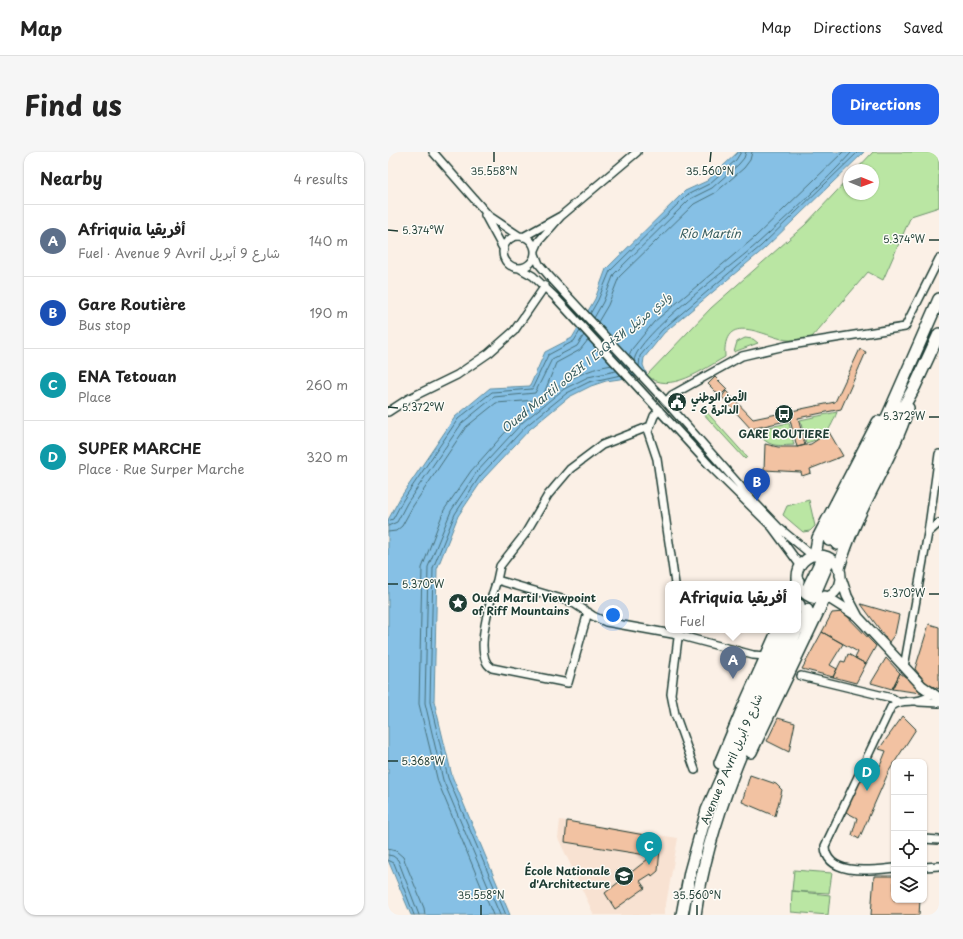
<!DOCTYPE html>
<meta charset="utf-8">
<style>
body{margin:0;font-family:"Playpen Sans","Playpen Sans Arabic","Noto Sans Tifinagh",sans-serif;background:#f6f6f6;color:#222}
.controls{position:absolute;right:12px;bottom:12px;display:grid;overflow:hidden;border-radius:8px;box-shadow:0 1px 3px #0004}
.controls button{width:36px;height:36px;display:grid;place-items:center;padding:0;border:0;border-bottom:1px solid #e0e0e0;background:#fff;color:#222;font:20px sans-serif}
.compass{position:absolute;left:455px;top:12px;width:36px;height:36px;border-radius:50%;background:#fff;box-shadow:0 1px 3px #0004;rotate:91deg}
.you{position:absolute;left:225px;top:463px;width:14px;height:14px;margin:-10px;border:3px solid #fff;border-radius:50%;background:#1a73e8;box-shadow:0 0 0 6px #1a73e833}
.badge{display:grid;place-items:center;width:26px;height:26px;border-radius:50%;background:#2563eb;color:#fff;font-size:13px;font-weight:700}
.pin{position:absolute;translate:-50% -33px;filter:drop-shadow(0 1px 2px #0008)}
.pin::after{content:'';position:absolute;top:21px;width:14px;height:12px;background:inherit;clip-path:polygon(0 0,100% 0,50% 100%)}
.popup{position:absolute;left:277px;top:429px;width:136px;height:52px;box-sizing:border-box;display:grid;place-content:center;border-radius:8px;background:#fff;filter:drop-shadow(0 1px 3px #0005);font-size:13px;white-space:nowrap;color:#767676}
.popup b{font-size:15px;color:#222}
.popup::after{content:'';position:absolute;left:50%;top:100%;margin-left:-8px;border:8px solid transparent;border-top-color:#fff}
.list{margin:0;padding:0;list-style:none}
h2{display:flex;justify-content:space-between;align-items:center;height:52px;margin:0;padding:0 16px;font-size:17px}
h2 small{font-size:13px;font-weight:400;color:#767676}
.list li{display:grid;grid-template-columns:26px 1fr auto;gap:12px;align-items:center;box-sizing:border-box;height:72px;padding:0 16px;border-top:1px solid #e0e0e0}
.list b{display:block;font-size:15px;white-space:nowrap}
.list p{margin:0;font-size:13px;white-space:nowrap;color:#767676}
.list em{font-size:13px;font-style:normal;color:#767676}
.icon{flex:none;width:22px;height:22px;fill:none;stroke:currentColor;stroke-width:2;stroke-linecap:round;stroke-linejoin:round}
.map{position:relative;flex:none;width:551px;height:763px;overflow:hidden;border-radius:12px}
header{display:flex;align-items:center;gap:24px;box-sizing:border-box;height:56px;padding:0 20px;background:#fff;border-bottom:1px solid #e0e0e0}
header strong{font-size:19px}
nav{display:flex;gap:22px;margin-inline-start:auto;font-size:14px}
.intro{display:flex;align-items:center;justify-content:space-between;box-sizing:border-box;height:96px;padding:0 24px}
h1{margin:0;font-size:28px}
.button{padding:10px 18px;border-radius:12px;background:#2563eb;color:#fff;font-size:14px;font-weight:700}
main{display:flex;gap:24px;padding:0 24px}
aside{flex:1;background:#fff;border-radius:12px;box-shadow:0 1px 3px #0004}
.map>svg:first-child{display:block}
.built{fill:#f8e2d2}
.green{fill:#bae6a3;stroke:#6c926c}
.water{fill:#86c0e5;stroke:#5d8c9e}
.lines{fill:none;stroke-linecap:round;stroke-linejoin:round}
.shore{stroke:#48717b;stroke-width:1}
.building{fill:#f2c2a2;stroke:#1f3d34}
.highway-tunnel{stroke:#cfccc2;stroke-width:11;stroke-dasharray:11 5.5;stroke-linecap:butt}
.minor-casing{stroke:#1f3d34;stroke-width:10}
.major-casing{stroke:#1f3d34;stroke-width:12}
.highway-casing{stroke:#1f3d34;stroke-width:14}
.minor{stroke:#fdfcf7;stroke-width:7}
.major{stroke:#fdfcf7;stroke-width:9}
.highway{stroke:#fdfcf7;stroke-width:11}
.ticks{fill:none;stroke:#1f3d34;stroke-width:1.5}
.labels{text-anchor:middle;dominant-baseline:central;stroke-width:3;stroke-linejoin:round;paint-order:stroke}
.poi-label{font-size:11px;font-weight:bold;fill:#1f3d34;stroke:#fdfcf7;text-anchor:start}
.street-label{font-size:11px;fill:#1f3d34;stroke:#fdfcf7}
.water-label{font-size:12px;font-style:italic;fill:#395e60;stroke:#fdfcf7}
.ticks-label{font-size:10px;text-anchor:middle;fill:#1f3d34;stroke:#fdfcf7;stroke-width:3;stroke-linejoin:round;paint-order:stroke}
</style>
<header>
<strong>Map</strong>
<nav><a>Map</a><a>Directions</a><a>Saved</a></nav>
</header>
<div class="intro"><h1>Find us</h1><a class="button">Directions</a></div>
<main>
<aside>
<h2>Nearby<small>4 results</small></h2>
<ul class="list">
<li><span class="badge" style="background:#5c6f8a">A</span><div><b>Afriquia أفريقيا</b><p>Fuel · Avenue 9 Avril شارع 9 أبريل</p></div><em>140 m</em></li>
<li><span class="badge" style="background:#1a4fb4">B</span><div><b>Gare Routière</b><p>Bus stop</p></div><em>190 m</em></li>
<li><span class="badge" style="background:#0f9aa8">C</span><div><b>ENA Tetouan</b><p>Place</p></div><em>260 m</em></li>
<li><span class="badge" style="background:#0f9aa8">D</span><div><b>SUPER MARCHE</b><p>Place · Rue Surper Marche</p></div><em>320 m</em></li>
</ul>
</aside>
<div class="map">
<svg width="551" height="763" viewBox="0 0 551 763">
<rect width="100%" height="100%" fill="#fbf0e6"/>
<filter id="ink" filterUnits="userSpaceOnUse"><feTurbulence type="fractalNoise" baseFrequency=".025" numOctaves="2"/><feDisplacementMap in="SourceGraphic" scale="8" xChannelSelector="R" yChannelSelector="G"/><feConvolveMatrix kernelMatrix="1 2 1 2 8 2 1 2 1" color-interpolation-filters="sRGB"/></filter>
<g filter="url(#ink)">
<path class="built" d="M172,668L290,686L276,763H206L170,686Z"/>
<path class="green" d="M485,0H551V55L523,64L495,128L480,120L424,185C416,186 407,189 399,188C377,185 334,157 337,205C317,216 280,244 259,223L323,156L417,73L461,26V42H485V18H468Z
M357,186L365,187L370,191L346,200L349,190Z
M315,256L359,305L357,307L312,258Z
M449,260C442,278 438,286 418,291L412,268Z
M401,271L406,293C384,294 382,295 366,278Z
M421,348L427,374L422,379L415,380L395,363L399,354Z
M406,718L444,721L441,741L404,739Z
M404,739L442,743L440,763L403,760Z"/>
<path class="water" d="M350,0H476L376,97L276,181L256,206L255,213L259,223L218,229L203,234L181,245L142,277L95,327L70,364L49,417L46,549L64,624L122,763H23L0,708V368L12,346L67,265L102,236L142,234L157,200L184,186L207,147L218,117L297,39L319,29Z"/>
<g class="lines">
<path class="shore" d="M202,162L210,148L222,119L299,43L321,32L348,8L353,0
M206,166L215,150L226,122L302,47L324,36L351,12L356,6L358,0
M210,170L220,153L231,125L306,52L327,41L356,16L362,8L364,0
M200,188L192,198L168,211L155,244H157C177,229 198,217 224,213
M241,203L244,197L266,170L366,86L455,0
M246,209C248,183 347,112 370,91C402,62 435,32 464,0
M251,215L252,204L274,178L373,94L470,0
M0,369L5,367L15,348L70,267L104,240L144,237L160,203L186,189L192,179
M0,374L9,370L19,351L74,271L106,245L147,241L164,207L189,194L196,183
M0,380L8,379L14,374L25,354L78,275L108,251L149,248V251L130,266L83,319L56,358L34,416L31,552L50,630L105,763
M0,697L8,699L15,705L36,756L37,763
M0,703L5,704L10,708L31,763
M0,708L6,711L26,763
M112,763L55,628L37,551L40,415L63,359L88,321L135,270L176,237L200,225L228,219
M118,763L60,626L42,550L45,416L67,362L92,324L138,274L179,241L201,230L233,223"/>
</g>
<path class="building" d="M472,197L478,200L453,257L410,266L417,293L409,295L402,268L363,277L334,245L338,239L365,267L447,250Z
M327,225L339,237L332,244L320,232Z
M441,280L455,304L422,317L423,321L414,324L413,320L376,318L377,292L390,295H409L423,292Z
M473,452L511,463L507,482L501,490Z
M455,460L488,494L478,512L467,506L470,500L434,480L444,461Z
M541,472L551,475V537L539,532L527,517Z
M434,480L455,492L442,513L449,517L445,525L414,517Z
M460,502L478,512L468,531L445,525L453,509L457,510Z
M498,506L512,521L504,537L483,531Z
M512,521L535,538L533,541L504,537Z
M515,564L528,577L501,619L471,687L464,683L469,666L456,659L479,613L485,617L492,614L498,599L491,597Z
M390,566L407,571L401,600L379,589Z
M362,623L388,632L394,638L387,664L354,650Z
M179,669L273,686L270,719L264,724L263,722L252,729L257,736L227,757L217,741L260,707L258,703L177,690Z
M486,724H506V748H532L531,763H483Z"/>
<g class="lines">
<path class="highway-tunnel" d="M433,409L441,388
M439,413L449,392
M411,453L420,436
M419,458L427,441"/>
<defs>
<path id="minor" d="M45,0L101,64L131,84
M97,63L116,98
M115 100a16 16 0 1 1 32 0a16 16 0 1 1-32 0Z
M135,85L173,64L249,0
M147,98L151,89L173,64
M147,102L151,112L161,124L278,250L369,353L390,375L425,404
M131,116L145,124L167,145L323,315L384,375L412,413
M278,250L284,243L354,204L397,194L517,175L551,107
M271,258L266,264L260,280L269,307L287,432
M0,260L20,247L69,223L101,201L126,179L157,134
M540,381L551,371
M109,428L112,414L137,382L160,343L182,317L214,293L260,275
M200,460L180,531L104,516C84,505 103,446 109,428L184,450L205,464L218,470L290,483L365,503L378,504
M291,478L283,542L287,562L307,618
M516,515L540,381L551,302
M413,524L504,546L510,550
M531,550L551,551
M536,687L551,688
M536,715L551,714
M506,716C485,718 438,725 437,694L503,555C516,544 528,555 544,542"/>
<path id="major" d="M409 425a22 22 0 1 1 44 0a22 22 0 1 1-44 0Z
M452,423L459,444L470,465L534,534L551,546
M439,445L469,464"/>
<path id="highway" d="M441,388L497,270L551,147
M449,392L495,292L527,234L551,182
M427,403L430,386L490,270
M451,416C466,360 503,311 520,256
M409,432L410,429
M420,436L433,409
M427,441L439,413
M410,455L411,453
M410,477L419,458
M363,600L437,445
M332,611L352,563L390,478
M294,763L302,720L319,658L399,478
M307,763C321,662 366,569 409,478"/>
</defs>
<use href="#minor" class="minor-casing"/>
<use href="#major" class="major-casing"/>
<use href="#highway" class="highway-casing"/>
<use href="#minor" class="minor"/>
<use href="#major" class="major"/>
<use href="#highway" class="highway"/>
</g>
</g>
<path class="ticks" d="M106,10V0M322,10L323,0M0,78L10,79M541,88H551M0,255L10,256M541,265H551M0,432H10M541,442H551M0,609H10M93,763V753M309,763V753"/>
<defs>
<symbol id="civic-disc" viewBox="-11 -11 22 22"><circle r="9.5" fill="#1f3d34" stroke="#fdfcf7"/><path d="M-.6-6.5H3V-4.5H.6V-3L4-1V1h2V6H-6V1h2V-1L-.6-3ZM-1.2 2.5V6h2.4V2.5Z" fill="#fff"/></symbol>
<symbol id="bus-disc" viewBox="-11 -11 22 22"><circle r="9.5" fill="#1f3d34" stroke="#fdfcf7"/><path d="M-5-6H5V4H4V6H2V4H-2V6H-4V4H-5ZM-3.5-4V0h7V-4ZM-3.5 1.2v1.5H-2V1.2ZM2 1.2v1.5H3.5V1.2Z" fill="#fff"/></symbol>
<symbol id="sight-disc" viewBox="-11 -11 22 22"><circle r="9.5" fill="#1f3d34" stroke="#fdfcf7"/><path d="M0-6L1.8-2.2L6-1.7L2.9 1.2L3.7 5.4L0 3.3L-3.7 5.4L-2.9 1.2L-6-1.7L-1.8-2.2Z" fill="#fff"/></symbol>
<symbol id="university-disc" viewBox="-11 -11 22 22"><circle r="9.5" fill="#1f3d34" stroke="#fdfcf7"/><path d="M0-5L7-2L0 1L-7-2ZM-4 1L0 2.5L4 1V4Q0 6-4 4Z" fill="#fff"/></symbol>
</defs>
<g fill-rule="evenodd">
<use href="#civic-disc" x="278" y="239" width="22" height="22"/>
<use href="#bus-disc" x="385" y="251" width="22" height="22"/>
<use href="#sight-disc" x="59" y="440" width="22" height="22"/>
<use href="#university-disc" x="225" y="713" width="22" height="22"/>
</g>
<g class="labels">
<g class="poi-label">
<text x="303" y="244">الأمن الوطني<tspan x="303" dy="13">- الدائرة 6</tspan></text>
<text x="396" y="281" text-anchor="middle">GARE ROUTIERE</text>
<text x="84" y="445">Oued Martil Viewpoint<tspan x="84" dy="13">of Riff Mountains</tspan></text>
<text x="222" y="718" text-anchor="end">École Nationale<tspan x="222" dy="13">d'Architecture</tspan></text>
</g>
<g class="street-label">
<text transform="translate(343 607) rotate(-67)">Avenue 9 Avril شارع 9 أبريل</text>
</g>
<g class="water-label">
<text x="322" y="81">Río Martín</text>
<text transform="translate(198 210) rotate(-39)">Oued Martil ⴰⵙⵉⴼ ⵏ ⵎⴰⵕⵜⵉⵍ وادي مرتيل</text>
</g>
</g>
<g class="ticks-label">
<text x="106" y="23">35.558°N</text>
<text x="322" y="23">35.560°N</text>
<text x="35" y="82">5.374°W</text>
<text x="516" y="91">5.374°W</text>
<text x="35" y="259">5.372°W</text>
<text x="516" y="268">5.372°W</text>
<text x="35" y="436">5.370°W</text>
<text x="516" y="445">5.370°W</text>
<text x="35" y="613">5.368°W</text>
<text x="93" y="747">35.558°N</text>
<text x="309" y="747">35.560°N</text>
</g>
</svg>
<div class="controls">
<button>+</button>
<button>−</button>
<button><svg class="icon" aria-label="locate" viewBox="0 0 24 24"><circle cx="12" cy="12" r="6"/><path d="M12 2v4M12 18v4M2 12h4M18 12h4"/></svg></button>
<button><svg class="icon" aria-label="layers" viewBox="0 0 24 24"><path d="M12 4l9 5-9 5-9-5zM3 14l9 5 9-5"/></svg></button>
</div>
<svg class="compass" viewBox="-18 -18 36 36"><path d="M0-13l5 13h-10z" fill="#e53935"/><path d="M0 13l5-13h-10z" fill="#767676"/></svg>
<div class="you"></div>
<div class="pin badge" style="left:345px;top:527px;background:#5c6f8a">A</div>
<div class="popup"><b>Afriquia أفريقيا</b>Fuel</div>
<div class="pin badge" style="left:369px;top:349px;background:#1a4fb4">B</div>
<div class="pin badge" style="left:261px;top:713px;background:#0f9aa8">C</div>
<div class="pin badge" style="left:479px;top:639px;background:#0f9aa8">D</div>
</div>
</main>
